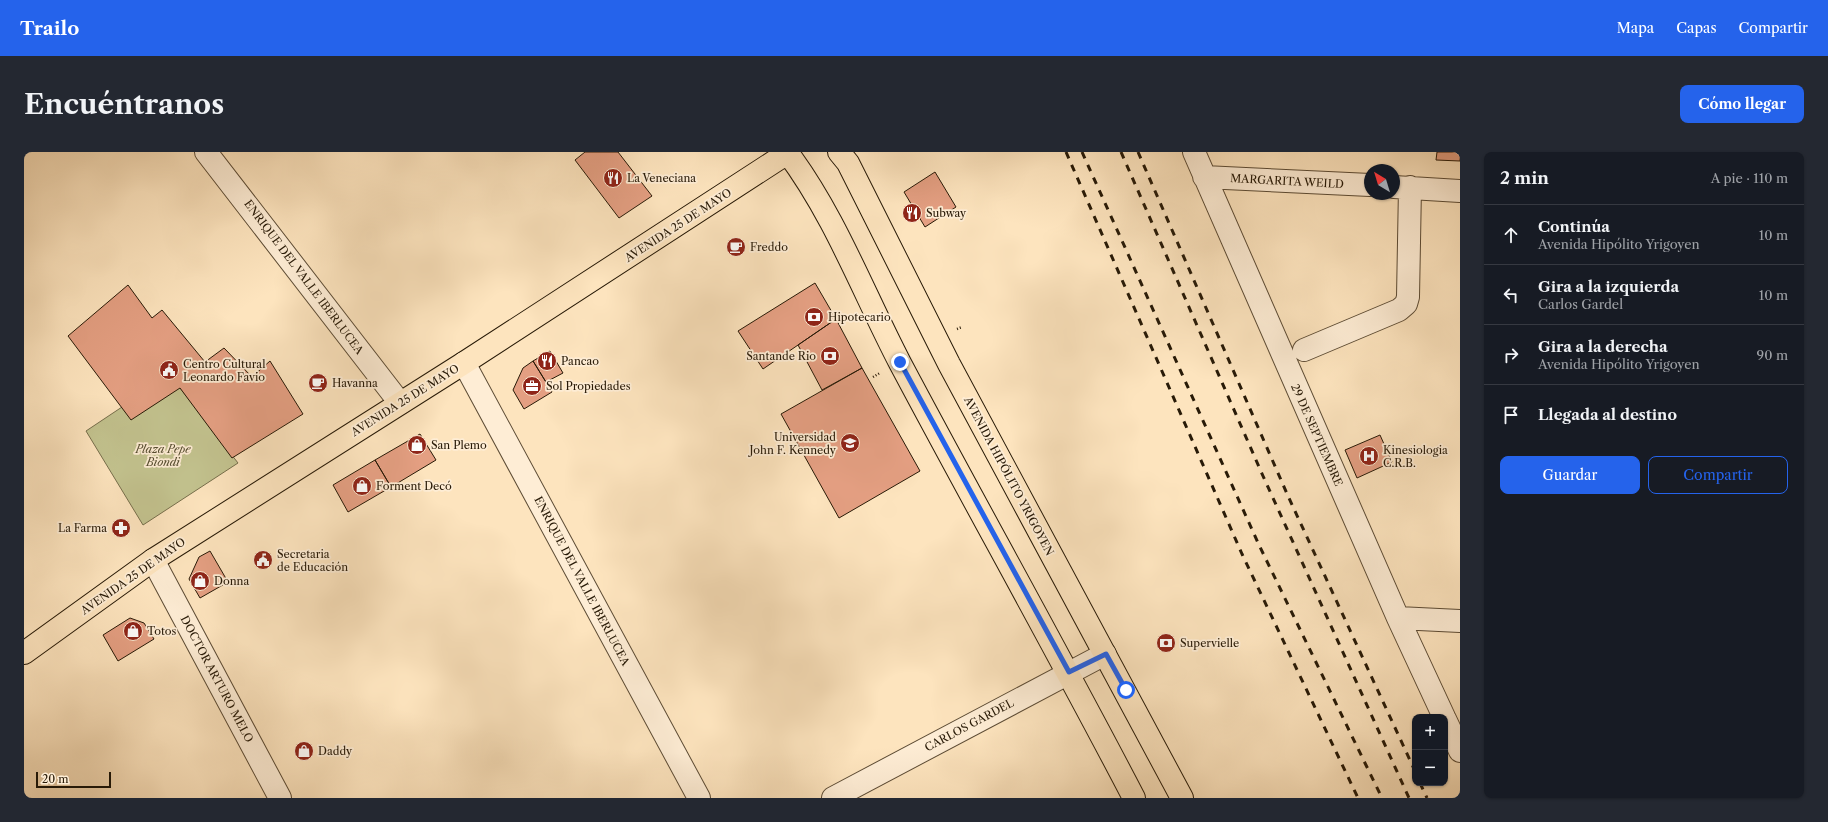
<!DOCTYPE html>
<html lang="es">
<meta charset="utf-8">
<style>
body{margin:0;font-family:"Libre Caslon Text",serif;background:#242831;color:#f1f3f6}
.controls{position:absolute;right:12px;bottom:12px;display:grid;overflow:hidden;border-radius:8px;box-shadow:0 1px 3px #0004}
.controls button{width:36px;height:36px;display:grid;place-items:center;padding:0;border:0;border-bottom:1px solid #363941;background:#171b24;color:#f1f3f6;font:20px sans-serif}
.compass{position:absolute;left:1340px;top:12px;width:36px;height:36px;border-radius:50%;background:#171b24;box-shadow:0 1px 3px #0004;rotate:322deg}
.scale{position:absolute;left:12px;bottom:10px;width:75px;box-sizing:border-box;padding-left:4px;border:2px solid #281a07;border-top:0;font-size:11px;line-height:14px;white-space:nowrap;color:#281a07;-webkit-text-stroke:3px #feedd5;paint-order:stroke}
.stop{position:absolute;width:12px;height:12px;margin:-9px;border:3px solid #2563eb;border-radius:50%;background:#fff}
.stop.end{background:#2563eb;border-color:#fff;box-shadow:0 1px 4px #0008}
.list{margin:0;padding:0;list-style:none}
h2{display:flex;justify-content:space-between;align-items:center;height:52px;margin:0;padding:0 16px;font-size:17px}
h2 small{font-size:13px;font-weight:400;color:#9ea1a6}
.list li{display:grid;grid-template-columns:26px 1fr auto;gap:12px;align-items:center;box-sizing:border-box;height:60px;padding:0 16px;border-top:1px solid #363941}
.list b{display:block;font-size:15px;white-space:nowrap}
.list p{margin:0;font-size:13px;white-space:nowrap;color:#9ea1a6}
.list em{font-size:13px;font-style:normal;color:#9ea1a6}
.actions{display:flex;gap:8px;padding:12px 16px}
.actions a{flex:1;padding:9px 0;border:1px solid #2563eb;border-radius:8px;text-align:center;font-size:14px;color:#2563eb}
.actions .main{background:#2563eb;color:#fff}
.icon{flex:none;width:22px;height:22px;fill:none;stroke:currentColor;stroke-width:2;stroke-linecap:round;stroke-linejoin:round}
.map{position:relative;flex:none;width:1436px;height:646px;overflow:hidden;border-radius:8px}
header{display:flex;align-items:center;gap:24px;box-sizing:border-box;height:56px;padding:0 20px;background:#2563eb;color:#fff}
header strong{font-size:19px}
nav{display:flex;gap:22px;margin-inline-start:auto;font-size:14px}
.intro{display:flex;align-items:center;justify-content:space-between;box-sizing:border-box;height:96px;padding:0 24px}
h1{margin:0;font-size:28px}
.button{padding:10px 18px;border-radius:8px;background:#2563eb;color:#fff;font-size:14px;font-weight:700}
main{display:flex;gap:24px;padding:0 24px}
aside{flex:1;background:#171b24;border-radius:8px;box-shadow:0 1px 3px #0004}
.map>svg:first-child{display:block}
.green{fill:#c3c38f;stroke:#766e4b}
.building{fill:#e49f82;stroke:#281a07}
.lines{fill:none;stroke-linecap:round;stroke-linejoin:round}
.minor-casing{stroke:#5d4c35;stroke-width:24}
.major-casing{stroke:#281a07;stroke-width:24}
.path{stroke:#281a07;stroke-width:2.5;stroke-dasharray:1 2;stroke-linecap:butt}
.minor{stroke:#feedd5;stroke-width:22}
.major{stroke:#fde4be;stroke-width:22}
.rail{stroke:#281a07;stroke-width:3;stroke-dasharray:7 7;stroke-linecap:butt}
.route{stroke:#2563eb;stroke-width:5}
.labels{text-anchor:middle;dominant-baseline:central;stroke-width:3.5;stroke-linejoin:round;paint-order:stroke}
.poi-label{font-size:11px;fill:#281a07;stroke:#feedd5;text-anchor:start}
.street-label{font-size:11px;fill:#281a07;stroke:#feedd5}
.park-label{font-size:11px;font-style:italic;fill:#564d30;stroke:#feedd5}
</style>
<header>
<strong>Trailo</strong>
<nav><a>Mapa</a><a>Capas</a><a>Compartir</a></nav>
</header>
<div class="intro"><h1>Encuéntranos</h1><a class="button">Cómo llegar</a></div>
<main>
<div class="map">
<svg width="1436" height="646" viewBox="0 0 1436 646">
<rect width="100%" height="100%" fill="#fde4be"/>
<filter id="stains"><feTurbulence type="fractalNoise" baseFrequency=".005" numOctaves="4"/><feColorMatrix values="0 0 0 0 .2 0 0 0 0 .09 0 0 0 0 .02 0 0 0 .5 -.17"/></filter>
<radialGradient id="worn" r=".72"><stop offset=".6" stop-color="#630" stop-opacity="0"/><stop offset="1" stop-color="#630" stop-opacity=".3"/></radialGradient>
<path class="green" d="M156,236L214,311L119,373L62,279L98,255Z"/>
<path class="building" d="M561,0H594L628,44L595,66L551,8Z
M1413,0H1436V9L1412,8Z
M911,20L932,55L901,75L880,40Z
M791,131L812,167L739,217L714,179Z
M104,133L128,166L138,158L181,210L200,196L228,225L246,209L279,262L208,306L156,236L107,268L44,184Z
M812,167L838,216L798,238L774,193Z
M526,199L539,221L522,230L509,209Z
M509,209L528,240L500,257L489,238L499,216Z
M838,216L896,319L815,366L757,262Z
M396,282L412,308L367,335L351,308Z
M1356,283L1368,310L1333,326L1321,298Z
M351,308L367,335L324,360L309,333Z
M186,399L204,430L176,446L165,427L175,405Z
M106,466L120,471L130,487L94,509L79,483Z"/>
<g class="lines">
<defs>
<path id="minor" d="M182,0L376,251
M1170,0L1374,466L1420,565
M1180,25L1346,33
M1370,35L1436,39
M1280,198L1375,158L1382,152L1384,145L1386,35
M440,211L675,646
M129,408L256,646
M1374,466L1436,469
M1421,567L1436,599
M809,646L1081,502"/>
<path id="major" d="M763,0C811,64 839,140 876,211C953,356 1034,500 1110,646
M815,0L824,11L925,212L1158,646
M0,501L129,408L440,211L765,0"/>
</defs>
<use href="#minor" class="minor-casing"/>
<use href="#major" class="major-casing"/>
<path class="path" d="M933,177L938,175
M849,225L856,221"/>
<use href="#minor" class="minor"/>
<use href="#major" class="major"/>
<path class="rail" d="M1042,0L1218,402L1334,646
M1058,0L1235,393L1358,646
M1097,0L1239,324L1385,646
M1114,0L1264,344L1391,619
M1396,631L1403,646"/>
</g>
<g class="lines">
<path class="route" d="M876,210L1045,520L1082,502L1102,538"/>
</g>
<defs>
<symbol id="restaurant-disc" viewBox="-11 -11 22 22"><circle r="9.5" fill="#8f2418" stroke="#feedd5"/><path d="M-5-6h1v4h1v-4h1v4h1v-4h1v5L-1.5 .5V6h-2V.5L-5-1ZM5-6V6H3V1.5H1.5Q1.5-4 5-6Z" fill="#fff"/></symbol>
<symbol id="cafe-disc" viewBox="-11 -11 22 22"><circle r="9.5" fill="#8f2418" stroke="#feedd5"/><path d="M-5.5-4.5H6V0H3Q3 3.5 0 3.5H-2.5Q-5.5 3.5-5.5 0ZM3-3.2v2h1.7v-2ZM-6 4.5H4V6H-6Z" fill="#fff"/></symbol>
<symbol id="bank-disc" viewBox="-11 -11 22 22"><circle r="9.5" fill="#8f2418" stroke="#feedd5"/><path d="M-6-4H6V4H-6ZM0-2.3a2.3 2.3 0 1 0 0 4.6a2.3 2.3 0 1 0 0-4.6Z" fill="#fff"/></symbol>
<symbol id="civic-disc" viewBox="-11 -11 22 22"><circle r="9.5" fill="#8f2418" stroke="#feedd5"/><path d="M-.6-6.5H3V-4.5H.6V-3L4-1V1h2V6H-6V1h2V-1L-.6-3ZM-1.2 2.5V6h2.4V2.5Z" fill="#fff"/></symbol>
<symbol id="office-disc" viewBox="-11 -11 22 22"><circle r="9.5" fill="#8f2418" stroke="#feedd5"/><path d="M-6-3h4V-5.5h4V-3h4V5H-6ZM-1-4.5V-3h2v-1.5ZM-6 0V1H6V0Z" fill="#fff"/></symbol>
<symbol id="university-disc" viewBox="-11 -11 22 22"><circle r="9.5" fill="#8f2418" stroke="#feedd5"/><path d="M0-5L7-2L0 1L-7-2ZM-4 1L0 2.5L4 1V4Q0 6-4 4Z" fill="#fff"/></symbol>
<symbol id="shop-disc" viewBox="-11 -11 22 22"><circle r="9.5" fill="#8f2418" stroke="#feedd5"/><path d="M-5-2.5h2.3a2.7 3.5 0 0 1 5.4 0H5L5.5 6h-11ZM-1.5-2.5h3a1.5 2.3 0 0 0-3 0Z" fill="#fff"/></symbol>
<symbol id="hospital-disc" viewBox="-11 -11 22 22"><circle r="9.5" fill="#8f2418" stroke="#feedd5"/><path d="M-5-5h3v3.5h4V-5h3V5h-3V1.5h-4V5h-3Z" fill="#fff"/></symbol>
<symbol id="pharmacy-disc" viewBox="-11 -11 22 22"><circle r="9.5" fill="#8f2418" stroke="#feedd5"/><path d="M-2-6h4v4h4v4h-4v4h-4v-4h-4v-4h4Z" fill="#fff"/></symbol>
</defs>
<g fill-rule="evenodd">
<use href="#restaurant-disc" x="578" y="15" width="22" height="22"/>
<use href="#restaurant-disc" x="877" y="50" width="22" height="22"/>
<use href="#cafe-disc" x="701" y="84" width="22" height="22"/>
<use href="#bank-disc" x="779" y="154" width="22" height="22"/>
<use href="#bank-disc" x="795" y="193" width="22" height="22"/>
<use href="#restaurant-disc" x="512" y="198" width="22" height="22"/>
<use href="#civic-disc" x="134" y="207" width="22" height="22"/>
<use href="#cafe-disc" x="283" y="220" width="22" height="22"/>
<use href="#office-disc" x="497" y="223" width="22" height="22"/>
<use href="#university-disc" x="815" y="280" width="22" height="22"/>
<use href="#shop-disc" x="382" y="282" width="22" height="22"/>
<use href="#hospital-disc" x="1334" y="293" width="22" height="22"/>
<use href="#shop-disc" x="327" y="323" width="22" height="22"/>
<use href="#pharmacy-disc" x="86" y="365" width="22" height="22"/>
<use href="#civic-disc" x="228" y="397" width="22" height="22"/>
<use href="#shop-disc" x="165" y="418" width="22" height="22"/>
<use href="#shop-disc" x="98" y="468" width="22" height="22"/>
<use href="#bank-disc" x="1131" y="480" width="22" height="22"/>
<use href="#shop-disc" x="269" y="588" width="22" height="22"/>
</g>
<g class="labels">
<g class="poi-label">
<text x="603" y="26">La Veneciana</text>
<text x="902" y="61">Subway</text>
<text x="726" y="95">Freddo</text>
<text x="804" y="165">Hipotecario</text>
<text x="792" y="204" text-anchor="end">Santande Rio</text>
<text x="537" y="209">Pancao</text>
<text x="159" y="212">Centro Cultural<tspan x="159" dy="13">Leonardo Favio</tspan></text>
<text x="308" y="231">Havanna</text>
<text x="522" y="234">Sol Propiedades</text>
<text x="812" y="285" text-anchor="end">Universidad<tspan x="812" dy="13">John F. Kennedy</tspan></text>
<text x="407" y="293">San Plemo</text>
<text x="1359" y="298">Kinesiologia<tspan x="1359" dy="13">C.R.B.</tspan></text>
<text x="352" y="334">Forment Decó</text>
<text x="83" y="376" text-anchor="end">La Farma</text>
<text x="253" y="402">Secretaria<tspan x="253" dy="13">de Educación</tspan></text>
<text x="190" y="429">Donna</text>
<text x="123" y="479">Totos</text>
<text x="1156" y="491">Supervielle</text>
<text x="294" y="599">Daddy</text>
</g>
<g class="street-label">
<text transform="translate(1263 29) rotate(3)">MARGARITA WEILD</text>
<text transform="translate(654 73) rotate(-33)">AVENIDA 25 DE MAYO</text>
<text transform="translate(280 125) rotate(53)">ENRIQUE DEL VALLE IBERLUCEA</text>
<text transform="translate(381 248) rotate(-32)">AVENIDA 25 DE MAYO</text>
<text transform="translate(1293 283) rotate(66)">29 DE SEPTIEMBRE</text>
<text transform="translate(985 324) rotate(62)">AVENIDA HIPÓLITO YRIGOYEN</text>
<text transform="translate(109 424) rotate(-35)">AVENIDA 25 DE MAYO</text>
<text transform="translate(558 429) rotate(62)">ENRIQUE DEL VALLE IBERLUCEA</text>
<text transform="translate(193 527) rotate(62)">DOCTOR ARTURO MELO</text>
<text transform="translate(945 573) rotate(-28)">CARLOS GARDEL</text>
</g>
<g class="park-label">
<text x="139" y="297">Plaza Pepe<tspan x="139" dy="13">Biondi</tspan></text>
</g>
</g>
<rect width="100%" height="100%" filter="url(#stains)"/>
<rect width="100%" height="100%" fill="url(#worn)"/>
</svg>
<div class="controls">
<button>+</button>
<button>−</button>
</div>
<svg class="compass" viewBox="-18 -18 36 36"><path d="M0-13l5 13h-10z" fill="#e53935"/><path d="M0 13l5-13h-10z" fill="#9ea1a6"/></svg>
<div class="scale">20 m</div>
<div class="stop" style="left:1102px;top:538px"></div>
<div class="stop end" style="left:876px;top:210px"></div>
</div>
<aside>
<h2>2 min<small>A pie · 110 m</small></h2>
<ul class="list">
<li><svg class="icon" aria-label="ahead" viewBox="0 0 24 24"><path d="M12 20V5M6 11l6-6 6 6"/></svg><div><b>Continúa</b><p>Avenida Hipólito Yrigoyen</p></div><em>10 m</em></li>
<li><svg class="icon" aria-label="left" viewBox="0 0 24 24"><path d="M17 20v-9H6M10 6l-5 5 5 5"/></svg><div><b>Gira a la izquierda</b><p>Carlos Gardel</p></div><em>10 m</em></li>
<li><svg class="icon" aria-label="right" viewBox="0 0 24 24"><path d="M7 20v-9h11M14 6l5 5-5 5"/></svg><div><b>Gira a la derecha</b><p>Avenida Hipólito Yrigoyen</p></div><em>90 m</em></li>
<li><svg class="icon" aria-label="arrive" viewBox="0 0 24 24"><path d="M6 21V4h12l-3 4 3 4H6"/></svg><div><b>Llegada al destino</b></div></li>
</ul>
<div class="actions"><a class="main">Guardar</a><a>Compartir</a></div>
</aside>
</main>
